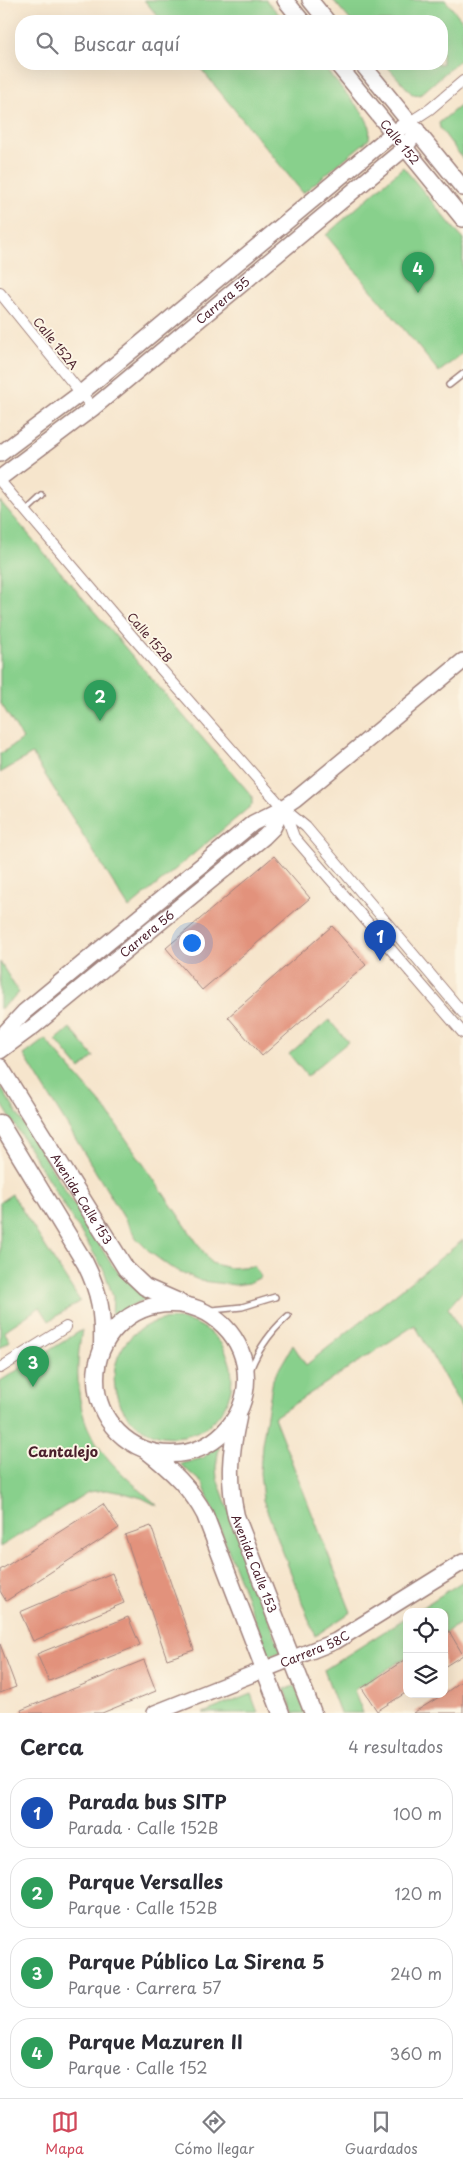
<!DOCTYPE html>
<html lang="es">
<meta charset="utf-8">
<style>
body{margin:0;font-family:"Playpen Sans",sans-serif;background:#f2f2f3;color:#2b2b33}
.controls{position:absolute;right:15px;bottom:15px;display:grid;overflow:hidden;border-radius:10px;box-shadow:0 5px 20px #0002}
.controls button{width:45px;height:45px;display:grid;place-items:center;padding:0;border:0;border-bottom:1px solid #e1e1e2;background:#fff;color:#2b2b33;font:25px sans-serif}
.you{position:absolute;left:191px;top:942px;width:18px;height:18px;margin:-12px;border:4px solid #fff;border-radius:50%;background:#1a73e8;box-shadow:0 0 0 8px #1a73e833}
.badge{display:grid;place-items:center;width:32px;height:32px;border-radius:50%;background:#d1495b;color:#fff;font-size:16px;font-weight:700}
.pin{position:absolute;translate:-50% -41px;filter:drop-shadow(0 1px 2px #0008)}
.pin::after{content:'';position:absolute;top:26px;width:18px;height:15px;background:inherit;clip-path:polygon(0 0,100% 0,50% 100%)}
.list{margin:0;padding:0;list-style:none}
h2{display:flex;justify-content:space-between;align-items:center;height:65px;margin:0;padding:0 20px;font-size:21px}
h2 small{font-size:16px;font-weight:400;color:#7c7c81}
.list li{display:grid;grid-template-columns:32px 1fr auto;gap:15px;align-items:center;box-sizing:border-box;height:70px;margin:0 10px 10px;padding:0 10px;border:1px solid #e1e1e2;border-radius:20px}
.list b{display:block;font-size:19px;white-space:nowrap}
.list p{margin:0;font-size:16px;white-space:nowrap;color:#7c7c81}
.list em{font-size:16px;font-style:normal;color:#7c7c81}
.icon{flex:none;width:28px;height:28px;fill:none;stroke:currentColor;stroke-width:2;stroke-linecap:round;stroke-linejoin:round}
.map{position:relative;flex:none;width:463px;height:1713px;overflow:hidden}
.search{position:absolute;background:#fff;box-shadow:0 5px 20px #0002;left:15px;right:15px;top:15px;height:55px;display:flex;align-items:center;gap:12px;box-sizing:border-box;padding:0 18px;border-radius:20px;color:#7c7c81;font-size:19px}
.sheet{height:385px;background:#fff}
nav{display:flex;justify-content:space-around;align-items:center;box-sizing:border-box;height:70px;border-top:1px solid #e1e1e2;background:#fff;font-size:14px;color:#7c7c81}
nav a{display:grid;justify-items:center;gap:2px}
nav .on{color:#d1495b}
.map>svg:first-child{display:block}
.green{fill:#88d08c;stroke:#69785c}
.building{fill:#e2927b}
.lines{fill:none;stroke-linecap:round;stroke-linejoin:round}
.lane-casing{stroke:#a0827c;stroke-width:8}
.street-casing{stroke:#a0827c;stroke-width:12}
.secondary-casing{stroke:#a0827c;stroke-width:18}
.primary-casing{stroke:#a0827c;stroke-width:19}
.lane{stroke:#fff;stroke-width:5}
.street{stroke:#fff;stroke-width:10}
.secondary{stroke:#fff;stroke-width:15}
.primary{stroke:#fff;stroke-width:16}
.labels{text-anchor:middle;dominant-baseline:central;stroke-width:4;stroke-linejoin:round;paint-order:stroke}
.street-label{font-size:12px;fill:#4a1f2b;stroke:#fcf5e5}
.neighbourhood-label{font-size:14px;font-weight:bold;fill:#4a1f2b;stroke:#fcf5e5}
</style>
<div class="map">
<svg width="463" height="1713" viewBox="0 0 463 1713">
<rect width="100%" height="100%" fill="#fcf5e5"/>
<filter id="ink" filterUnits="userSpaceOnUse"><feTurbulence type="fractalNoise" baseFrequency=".02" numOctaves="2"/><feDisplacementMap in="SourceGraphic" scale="10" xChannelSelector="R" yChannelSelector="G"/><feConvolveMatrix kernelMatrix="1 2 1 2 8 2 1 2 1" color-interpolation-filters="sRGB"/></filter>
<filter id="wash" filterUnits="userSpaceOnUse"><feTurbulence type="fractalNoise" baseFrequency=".0096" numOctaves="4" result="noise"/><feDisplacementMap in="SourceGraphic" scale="20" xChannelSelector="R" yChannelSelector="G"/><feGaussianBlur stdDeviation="1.12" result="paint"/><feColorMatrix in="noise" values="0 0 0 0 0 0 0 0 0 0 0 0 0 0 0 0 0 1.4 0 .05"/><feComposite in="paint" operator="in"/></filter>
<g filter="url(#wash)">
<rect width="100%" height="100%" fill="#f6e5cc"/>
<path class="green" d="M144,0H266L285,21H162Z
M333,0H445L463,21V57L420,95L412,94L385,64H442V21H351Z
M197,64H321L363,113L370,127L369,139L303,193Z
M463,103V159L440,128L439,123Z
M403,167L463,239V353L439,372L326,235Z
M0,501L252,796V805L129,908L32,754L0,773V754L23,739L0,702Z
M0,962L19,993L0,1009Z
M329,1020L348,1042L307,1076L289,1054Z
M70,1028L94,1057L80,1069L56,1040Z
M45,1039L107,1111L211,1263L229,1268L254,1266L261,1277L249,1283L235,1285L201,1281L170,1267L151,1253L137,1239L24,1055Z
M0,1086L112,1265L121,1275L151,1297L130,1306L114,1320L112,1319L113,1297L104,1270L0,1101Z
M12,1194L80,1301L49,1321L40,1307L4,1331L10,1341L0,1348V1202Z
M463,1240V1291L448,1308L463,1335V1410L415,1325L274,1417L351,1612L315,1636L263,1500L260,1473L262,1444L273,1379L293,1345L306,1365Z
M114 1378a59 59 0 1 1 118 0a59 59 0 1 1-118 0Z
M82,1330C75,1366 75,1411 96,1443C112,1467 136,1486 158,1506L142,1498L124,1493L106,1490L88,1492L0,1547V1381Z
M217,1446L219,1447L216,1467L217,1478L281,1652L269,1656L203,1484L180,1464L203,1458Z
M463,1581V1622L444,1633V1612H415Z
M407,1617V1657L354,1690L363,1713H340L324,1670Z
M295,1686L305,1713H293L284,1689Z
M251,1694L258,1713H203Z"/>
<g id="blocks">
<path class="building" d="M274,856L310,898L202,990L166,948Z
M332,926L366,965L262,1056L228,1017Z
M103,1504L119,1528L6,1601L0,1591V1570Z
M151,1526L194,1650L167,1659L125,1535Z
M112,1573L124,1603L33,1641L20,1612Z
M128,1617L140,1645L49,1681L37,1654Z
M449,1631L463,1655L444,1667V1634Z
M0,1644L16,1687L0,1693Z
M407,1658V1692L377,1711L362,1688Z
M144,1660L156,1691L102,1713H22L21,1710Z
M463,1680V1713H413L444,1694Z"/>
</g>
</g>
<g filter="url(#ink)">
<use href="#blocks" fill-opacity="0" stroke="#a0827c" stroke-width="1"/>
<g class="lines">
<defs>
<path id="lane" d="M449,385L463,374
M26,511L42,496
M202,1311L242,1307L275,1297
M247,1379C255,1353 268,1334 288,1316"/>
<path id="street" d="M410,122L430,109L463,81
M0,293L93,408
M0,481L132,636L283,808L306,827L463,1013
M284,809L294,837L463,1033
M0,1368L66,1327"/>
<g id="secondary">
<path d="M285,0L302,21"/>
<path d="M310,0L327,21"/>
<path id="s1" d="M337,64L463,219"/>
<path d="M362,64L463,188"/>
<path d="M0,454L81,393L393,133L410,122"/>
<path id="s2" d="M0,478L93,408L405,148L417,130"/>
<path d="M0,1038L24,1012L253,823L283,808L295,800L463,661"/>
<path id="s3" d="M0,1051L34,1026L264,837L273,828L283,808"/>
<path id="s4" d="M155,1713L336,1641L463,1562"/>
</g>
<g id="primary">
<path id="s5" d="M0,1067L126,1269L145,1287L179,1302"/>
<path d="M0,1123L85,1263C100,1293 103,1313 102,1346"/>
<circle cx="171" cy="1379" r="75"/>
<path id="s6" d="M238,1418C230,1454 228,1480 236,1516L313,1713"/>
<path d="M147,1451C171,1470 191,1488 205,1515L281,1713"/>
</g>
</defs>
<use href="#lane" class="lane-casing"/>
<use href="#street" class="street-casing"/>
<use href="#secondary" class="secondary-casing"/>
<use href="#primary" class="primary-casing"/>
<use href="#lane" class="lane"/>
<use href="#street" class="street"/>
<use href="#secondary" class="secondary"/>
<use href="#primary" class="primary"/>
</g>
</g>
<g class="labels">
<g class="street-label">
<text stroke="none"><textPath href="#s1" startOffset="100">Calle 152</textPath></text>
<text stroke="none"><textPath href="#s2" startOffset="285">Carrera 55</textPath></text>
<text transform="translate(56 343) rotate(51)">Calle 152A</text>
<text transform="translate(150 637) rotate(49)">Calle 152B</text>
<text stroke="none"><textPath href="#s3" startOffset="188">Carrera 56</textPath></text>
<text stroke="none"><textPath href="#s5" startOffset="155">Avenida Calle 153</textPath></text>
<text stroke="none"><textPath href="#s6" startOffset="150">Avenida Calle 153</textPath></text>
<text stroke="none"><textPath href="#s4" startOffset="172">Carrera 58C</textPath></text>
</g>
<g class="neighbourhood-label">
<text x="63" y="1451">Cantalejo</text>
</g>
</g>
</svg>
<div class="controls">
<button><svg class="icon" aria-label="locate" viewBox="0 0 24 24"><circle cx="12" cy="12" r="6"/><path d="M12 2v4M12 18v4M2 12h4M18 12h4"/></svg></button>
<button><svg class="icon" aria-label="layers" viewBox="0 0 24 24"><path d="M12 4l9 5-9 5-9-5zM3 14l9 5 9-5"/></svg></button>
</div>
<div class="you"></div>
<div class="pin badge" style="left:380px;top:961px;background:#1a4fb4">1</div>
<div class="pin badge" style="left:100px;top:721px;background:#2e9e5b">2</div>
<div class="pin badge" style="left:33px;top:1387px;background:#2e9e5b">3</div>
<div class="pin badge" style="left:418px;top:293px;background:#2e9e5b">4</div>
<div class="search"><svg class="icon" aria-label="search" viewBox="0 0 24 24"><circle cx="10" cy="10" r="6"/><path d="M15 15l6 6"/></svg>Buscar aquí</div>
</div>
<section class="sheet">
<h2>Cerca<small>4 resultados</small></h2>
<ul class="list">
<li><span class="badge" style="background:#1a4fb4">1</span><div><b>Parada bus SITP</b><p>Parada · Calle 152B</p></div><em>100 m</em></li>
<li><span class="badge" style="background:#2e9e5b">2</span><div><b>Parque Versalles</b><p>Parque · Calle 152B</p></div><em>120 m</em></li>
<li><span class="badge" style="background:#2e9e5b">3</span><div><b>Parque Público La Sirena 5</b><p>Parque · Carrera 57</p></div><em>240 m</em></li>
<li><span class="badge" style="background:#2e9e5b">4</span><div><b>Parque Mazuren II</b><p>Parque · Calle 152</p></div><em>360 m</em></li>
</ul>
</section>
<nav>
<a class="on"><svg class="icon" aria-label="map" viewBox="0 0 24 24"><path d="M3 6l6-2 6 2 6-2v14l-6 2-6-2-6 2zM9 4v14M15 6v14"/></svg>Mapa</a>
<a><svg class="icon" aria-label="directions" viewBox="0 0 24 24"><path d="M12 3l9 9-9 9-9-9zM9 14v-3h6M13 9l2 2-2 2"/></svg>Cómo llegar</a>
<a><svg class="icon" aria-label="saved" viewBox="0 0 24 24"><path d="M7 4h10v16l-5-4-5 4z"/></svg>Guardados</a>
</nav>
